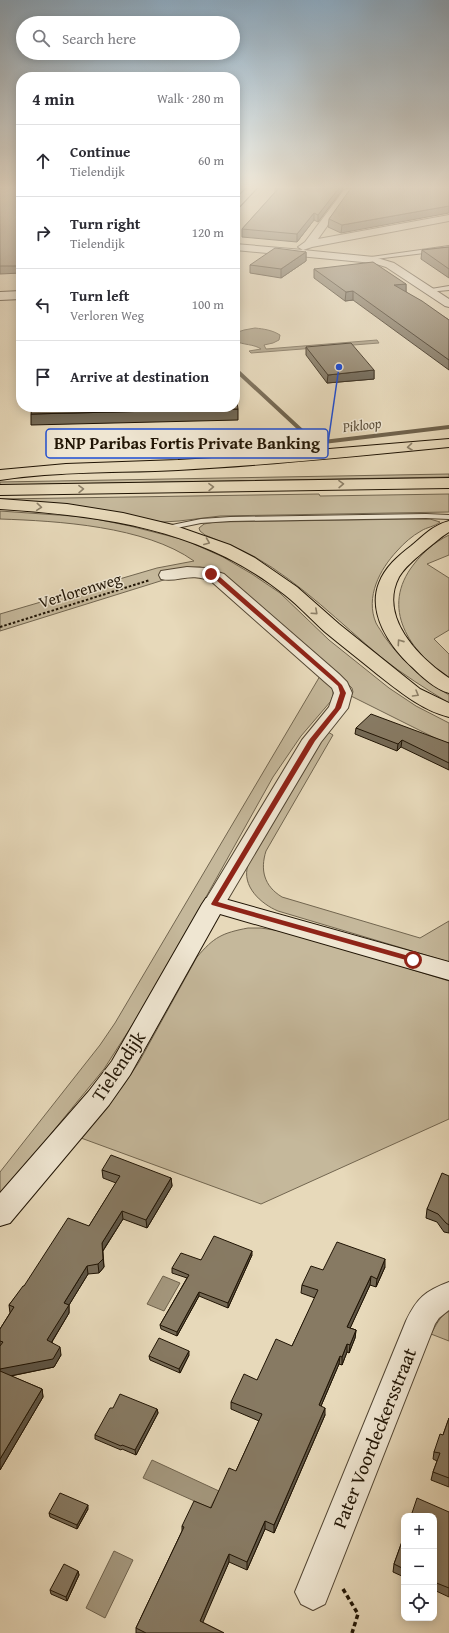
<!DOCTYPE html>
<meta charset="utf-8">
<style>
body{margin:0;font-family:"Gentium Book Plus",serif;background:#f7f7f7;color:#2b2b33}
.controls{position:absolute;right:12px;bottom:12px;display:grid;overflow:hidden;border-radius:8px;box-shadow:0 2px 10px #0003}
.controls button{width:36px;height:36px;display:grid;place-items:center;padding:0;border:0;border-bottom:1px solid #e1e1e2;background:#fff;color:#2b2b33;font:20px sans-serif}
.stop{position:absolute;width:12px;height:12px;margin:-9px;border:3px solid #8f2418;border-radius:50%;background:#fff}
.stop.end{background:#8f2418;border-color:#fff;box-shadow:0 1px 4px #0008}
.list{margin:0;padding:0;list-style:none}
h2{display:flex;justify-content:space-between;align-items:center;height:52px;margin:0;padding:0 16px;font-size:17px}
h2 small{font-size:13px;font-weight:400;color:#7c7c81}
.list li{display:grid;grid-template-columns:26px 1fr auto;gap:12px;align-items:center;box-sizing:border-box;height:72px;padding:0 16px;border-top:1px solid #e1e1e2}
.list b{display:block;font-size:15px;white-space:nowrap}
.list p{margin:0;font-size:13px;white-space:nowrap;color:#7c7c81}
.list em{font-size:13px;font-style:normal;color:#7c7c81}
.icon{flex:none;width:22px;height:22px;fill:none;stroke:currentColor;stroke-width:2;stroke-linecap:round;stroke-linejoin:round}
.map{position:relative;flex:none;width:449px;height:1633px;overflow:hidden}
.search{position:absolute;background:#fff;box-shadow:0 2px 10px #0003;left:16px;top:16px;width:224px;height:44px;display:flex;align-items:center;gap:10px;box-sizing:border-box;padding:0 14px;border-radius:22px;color:#7c7c81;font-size:15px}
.panel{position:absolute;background:#fff;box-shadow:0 2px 10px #0003;left:16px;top:72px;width:224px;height:340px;border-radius:16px}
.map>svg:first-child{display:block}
.green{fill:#c5b89b;stroke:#726650}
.water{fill:#a3967c;stroke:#6f624c}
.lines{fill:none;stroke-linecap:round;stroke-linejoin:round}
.stream{stroke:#6f624c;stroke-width:4}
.lane-casing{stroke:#524532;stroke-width:2}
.street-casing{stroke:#524532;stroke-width:2}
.secondary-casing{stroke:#201404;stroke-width:2}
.highway-casing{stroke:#201404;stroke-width:2}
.path-far1{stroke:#201404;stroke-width:2;stroke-dasharray:2.5 2;stroke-linecap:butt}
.path{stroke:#201404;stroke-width:3.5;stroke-dasharray:4.5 3;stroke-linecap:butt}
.lane{fill:#efe6d2;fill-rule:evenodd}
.street{fill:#efe6d2;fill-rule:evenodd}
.secondary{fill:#efe6d2;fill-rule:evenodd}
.highway{fill:#e7d9ba;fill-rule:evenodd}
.wall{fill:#746955;stroke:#201404}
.shaded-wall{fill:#5e5545;stroke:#201404}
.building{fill:#877a63;stroke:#201404}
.oneway{stroke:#8d8068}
.route{fill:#8f2418}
.labels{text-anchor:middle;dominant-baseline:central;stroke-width:3;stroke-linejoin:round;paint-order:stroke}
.far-water-label{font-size:14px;font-style:italic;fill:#5b4e3a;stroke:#efe6d2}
.street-label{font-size:16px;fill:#201404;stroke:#efe6d2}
.near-street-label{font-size:19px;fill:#201404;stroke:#efe6d2}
.leader{fill:none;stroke:#1d4ed8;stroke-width:1.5}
.callout-dot{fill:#1d4ed8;stroke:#efe6d2;stroke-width:1.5}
.callout{fill:#efe6d2;stroke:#1d4ed8;stroke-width:1.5}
.callout-label{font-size:17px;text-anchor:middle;font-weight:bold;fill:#201404}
</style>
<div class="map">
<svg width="449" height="1633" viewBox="0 0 449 1633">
<rect width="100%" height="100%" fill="#e7d9ba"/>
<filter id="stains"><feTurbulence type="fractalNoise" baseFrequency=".005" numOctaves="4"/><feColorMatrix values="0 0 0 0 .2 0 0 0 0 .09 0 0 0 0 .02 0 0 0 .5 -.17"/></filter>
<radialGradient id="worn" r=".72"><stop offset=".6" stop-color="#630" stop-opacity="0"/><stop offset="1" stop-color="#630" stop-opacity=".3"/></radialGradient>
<path class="green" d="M449,474V477L0,485V482Z
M319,494L320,496L449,494V512L220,516L179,521L163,522L2,502V499Z
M0,511L86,517L130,526L185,540L223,557L252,574L280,593L329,640L389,688L416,706L449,723V745L351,696L353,692L352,688L323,661L229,578L218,571L200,567L181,568L170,578L0,631V614L157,568L194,561C145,526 58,521 0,519Z
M415,519H430L440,522C434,527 427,527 421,531C412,536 404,543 397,551C380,569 365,597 376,623C378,627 382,632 384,636C401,660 423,680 449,695V703C426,689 402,674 381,657C340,623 302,584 255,557C239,548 221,542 205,535L200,531L199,528L204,524L215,522Z
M449,535V555L427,564L449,578V630L434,639L449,654V678C410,652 379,608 414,564C423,552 435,542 449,535Z
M320,676L333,688V695L331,701L301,736L273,777L149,999L104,1069L0,1196V1172L100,1045L115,1023Z
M328,732L333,735L266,851C260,870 264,886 282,897L420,938L449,921V962L278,911C261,904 241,886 248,865L321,741Z
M248,928H261L293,933L449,981V1119L261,1204L81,1138L123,1086L139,1062L197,957C214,937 222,933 248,928Z
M449,1311V1341L431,1334C436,1325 440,1316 449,1311Z"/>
<path class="water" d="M255,328C264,329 272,330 280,335L279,340L273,343L264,345L266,349L377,340L379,343L251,353L249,351L261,349C254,344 243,345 235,341V333L244,330Z
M163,1276L180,1283L164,1311L147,1304Z
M152,1460L219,1491L210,1508L143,1478Z
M114,1551L133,1560L105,1618L86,1608Z"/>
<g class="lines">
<path class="stream" d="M235,369L315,443L449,427"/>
<defs>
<path id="lane" d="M449,246V250L367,260L364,258Z
M449,286V290L428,292L425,290Z
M426,514L449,515V519L426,518L230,521L201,523L167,530L163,528L167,526L201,519L230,517Z"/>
<path id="street" d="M356,188H379L374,191L350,194L318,239L449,215V221L312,247L303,250L374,257L394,263L449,299V307L445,306L386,267L373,263L235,250V244L303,250L298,247L305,242L344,190Z
M187,567L205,568L224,574L339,674L347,682L352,693L348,708L321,742L222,909L214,911L206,909L203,904L302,740L329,707L334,693L332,688L325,682L212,582C190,571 179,583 161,579L159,575L161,571Z
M449,1282V1310L439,1318L435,1324L325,1604L313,1610L301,1604L295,1592L406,1321C417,1298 425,1291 449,1282Z"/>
<path id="secondary" d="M247,188H257L239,207L235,208V199Z
M21,291V299L0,300V292Z
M214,896L449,962V980L220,914L130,1075L109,1105L10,1223L0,1226V1193L89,1091L112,1061L202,904L206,898Z"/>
<path id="highway" d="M449,439V447C359,456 268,465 178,470C118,473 59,471 0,480V470L66,464L178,460L246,456Z
M449,478V488L0,495V485Z
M0,499L67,504L123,513L173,525L230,545L255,558L297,587L339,624L420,689L449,703V717C421,710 399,691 377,674C360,660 342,646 325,632C312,620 299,606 285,595C202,528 102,516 0,509Z
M449,521V532C439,538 431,546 422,553C414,560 405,567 399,577C378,617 419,658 449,678V693C435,689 422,677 412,667C390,647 367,613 379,583C385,567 398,556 411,546C423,536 433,525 449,521Z"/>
</defs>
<use href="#lane" class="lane-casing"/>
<use href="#street" class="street-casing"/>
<use href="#secondary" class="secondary-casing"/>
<use href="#highway" class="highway-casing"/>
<path class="path-far1" d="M0,627L150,580"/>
<path class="path" d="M343,1589L358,1614L352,1633"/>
<use href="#lane" class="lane"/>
<use href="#street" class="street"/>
<use href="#secondary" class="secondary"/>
<use href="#highway" class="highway"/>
</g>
<path class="wall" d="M0,188H21V273L0,274Z
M275,188H349L343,189L318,222L314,220L297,242L242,237V229L275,192Z
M355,188L341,233L328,227L329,219Z
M449,247V278L421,259L422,250Z
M306,252V261L281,278L250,273V265Z
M314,269L406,284V292L449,320V370L353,300L345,301L314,278Z
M306,347L374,370V379L327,383L306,355Z
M238,409V420L31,425V414Z
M356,728L449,743V770L401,747L397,751L355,734Z
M102,1170L171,1178L172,1186L147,1228L123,1219L103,1251L104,1267L99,1273L88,1274L69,1305V1313L52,1342L61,1355L54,1367L11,1376L42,1389L43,1397L0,1470V1329L10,1313L9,1305L24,1286L89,1226L116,1183L103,1178Z
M449,1176V1233L444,1232L437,1222L426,1218L427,1209Z
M252,1255L228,1308L199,1296L177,1336L161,1329L160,1325L187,1278L172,1273V1268L201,1260Z
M385,1267L376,1287L370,1285L350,1328L356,1330L355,1338L349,1353L347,1352L342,1365L339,1364L321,1406L325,1415L274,1533L265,1529L247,1570L229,1562L202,1622L224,1633H136V1628L182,1531V1526L211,1508L236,1471L259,1421L231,1409V1402L257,1380L292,1346L315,1298L301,1293L302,1285L323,1270Z
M189,1355L180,1373L150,1360L149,1356Z
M113,1408L157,1409L158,1413L136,1455L122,1449L121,1450L95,1439V1435Z
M449,1418V1487L431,1480L433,1472L437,1461L433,1459L434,1452L443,1435Z
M88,1509L77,1529L50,1517L49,1513Z
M449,1512V1597L434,1590V1516Z
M404,1536V1577L393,1572L394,1564Z
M78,1571L79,1575L67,1601L51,1594L50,1590Z"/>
<path class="shaded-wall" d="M339,188H349L343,189L318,222V215Z
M449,206V213L341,233L342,225Z
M314,213V220L297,242V234Z
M306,252V261L281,278V269Z
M406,284V293L394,285Z
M353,291V300L345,301L346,292Z
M374,370V379L327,383L328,375Z
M402,740L401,747L397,751L398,744Z
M171,1178L172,1186L147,1228L146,1220Z
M122,1211L123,1219L102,1252V1243Z
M252,1251V1255L228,1308V1303Z
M103,1259L104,1267L99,1273L98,1264Z
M385,1259V1267L376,1287L377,1279Z
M87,1266L88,1274L69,1305V1313L48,1348L47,1340L64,1303Z
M371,1276L370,1285L347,1335V1327Z
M199,1292V1296L177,1336V1332Z
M356,1330L355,1338L349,1353L350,1345Z
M347,1344V1352L342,1365V1357Z
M60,1347L61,1355L54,1367L0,1378V1369Z
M189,1351V1355L180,1373L179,1369Z
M340,1356L339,1364L318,1413L319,1405Z
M42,1389L43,1397L0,1470V1459Z
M325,1408V1415L274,1533V1525Z
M157,1409L158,1413L136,1455L135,1450Z
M88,1505V1509L77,1529V1525Z
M265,1521V1529L247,1570V1562Z
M229,1554V1562L200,1629V1621Z
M78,1571L79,1575L67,1601L66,1597Z"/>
<path class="building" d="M0,188H21V266H0Z
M279,188H339L318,215L314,213L297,234L242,229Z
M351,188H449V206L342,225L329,219Z
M449,247V269L422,250Z
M275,248L306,252L281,269L250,265Z
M373,262L406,284L394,285L422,301L449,320V360L353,291L346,292L314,269Z
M351,343L374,370L328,375L306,347Z
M235,388L238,409L31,414L32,407H235Z
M371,714L449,743V763L402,740L398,744L356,728Z
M111,1155L171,1178L146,1220L122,1211L102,1243L103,1259L98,1264L87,1266L64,1303L69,1305L47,1340L60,1347L53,1359L0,1369V1346L3,1342L0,1341V1329L14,1307L9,1305L23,1286H24L68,1218L89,1226L120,1176L102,1170Z
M442,1173L449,1176V1225L446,1223L438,1214L427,1209Z
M214,1236L252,1251L228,1303L199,1292L177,1332L160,1325L189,1275L172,1268L181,1253L201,1260Z
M337,1242L385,1259L377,1279L371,1276L347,1327L356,1330L350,1345L347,1344L342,1357L340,1356L319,1405L325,1408L274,1525L265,1521L247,1562L229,1554L200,1621L224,1633H146L136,1628L184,1527L182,1526L194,1501L211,1508L229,1468L236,1471L262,1414L231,1402L244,1374L257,1380L276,1339L292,1346L318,1290L302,1285L311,1266L323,1270Z
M159,1338L189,1351L179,1369L149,1356Z
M0,1371L42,1389L0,1459Z
M120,1394L157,1409L135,1450L122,1445L121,1446L95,1435L110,1408H113Z
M449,1418V1478L433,1472L440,1453L434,1452L440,1434L443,1435Z
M60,1493L88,1505L77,1525L49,1513Z
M417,1498L449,1512V1588L434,1582V1516H411Z
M404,1536V1569L394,1564Z
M64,1564L78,1571L66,1597L50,1590Z"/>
<defs><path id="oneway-chevron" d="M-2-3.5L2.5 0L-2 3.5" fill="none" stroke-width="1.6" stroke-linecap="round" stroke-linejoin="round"/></defs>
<g class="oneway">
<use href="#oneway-chevron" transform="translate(410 447) rotate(174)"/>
<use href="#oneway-chevron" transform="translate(341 484) rotate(-1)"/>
<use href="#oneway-chevron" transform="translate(211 487) rotate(-1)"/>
<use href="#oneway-chevron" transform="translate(81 489) rotate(-1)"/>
<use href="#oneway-chevron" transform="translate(39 507) rotate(5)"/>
<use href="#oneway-chevron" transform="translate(207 542) rotate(22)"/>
<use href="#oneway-chevron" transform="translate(315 612) rotate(42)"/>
<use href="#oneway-chevron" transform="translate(400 642) rotate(-125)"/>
<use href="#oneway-chevron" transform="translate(416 694) rotate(30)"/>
</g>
<linearGradient id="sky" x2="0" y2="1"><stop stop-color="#8ca8bd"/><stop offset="0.45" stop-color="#f4eee0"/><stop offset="1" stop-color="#f4eee0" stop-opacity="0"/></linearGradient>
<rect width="449" height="416" fill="url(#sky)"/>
<path class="route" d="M211,573L220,577L334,677L342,685L346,693L341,708L315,741L218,902L416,958V962H413L212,905L211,904L309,740L335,708L340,693L338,686L330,679L216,580L209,576L208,574Z"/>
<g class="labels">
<g class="far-water-label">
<text transform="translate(362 425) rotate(-7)">Pikloop</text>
</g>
<g class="street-label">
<text transform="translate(80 590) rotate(-17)">Verlorenweg</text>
</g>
<g class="near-street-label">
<text transform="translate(118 1066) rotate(-56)">Tielendijk</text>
<text transform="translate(374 1438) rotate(-68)">Pater Voordeckersstraat</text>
</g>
</g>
<path class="leader" d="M339 367L328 443"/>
<circle class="callout-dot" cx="339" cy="367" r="4"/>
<rect class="callout" x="46" y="429" width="282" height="29" rx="4"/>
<g class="callout-label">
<text x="187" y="449">BNP Paribas Fortis Private Banking</text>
</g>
<rect width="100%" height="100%" filter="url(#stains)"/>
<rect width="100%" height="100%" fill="url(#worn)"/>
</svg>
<div class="controls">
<button>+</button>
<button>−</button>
<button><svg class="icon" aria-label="locate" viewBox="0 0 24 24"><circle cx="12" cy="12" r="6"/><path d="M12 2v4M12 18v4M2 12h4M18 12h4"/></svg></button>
</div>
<div class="stop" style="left:413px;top:960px"></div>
<div class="stop end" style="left:211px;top:574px"></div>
<div class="search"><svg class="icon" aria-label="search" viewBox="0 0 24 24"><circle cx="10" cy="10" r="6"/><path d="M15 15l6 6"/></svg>Search here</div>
<section class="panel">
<h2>4 min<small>Walk · 280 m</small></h2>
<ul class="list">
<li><svg class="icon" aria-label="ahead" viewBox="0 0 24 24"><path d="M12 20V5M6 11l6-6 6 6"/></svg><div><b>Continue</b><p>Tielendijk</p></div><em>60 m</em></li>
<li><svg class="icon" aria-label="right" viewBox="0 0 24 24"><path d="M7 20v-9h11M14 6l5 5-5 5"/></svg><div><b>Turn right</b><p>Tielendijk</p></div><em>120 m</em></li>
<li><svg class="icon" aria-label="left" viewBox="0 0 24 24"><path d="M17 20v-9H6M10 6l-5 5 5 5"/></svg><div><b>Turn left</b><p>Verloren Weg</p></div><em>100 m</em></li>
<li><svg class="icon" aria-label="arrive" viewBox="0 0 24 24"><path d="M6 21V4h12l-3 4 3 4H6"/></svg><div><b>Arrive at destination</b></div></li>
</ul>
</section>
</div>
